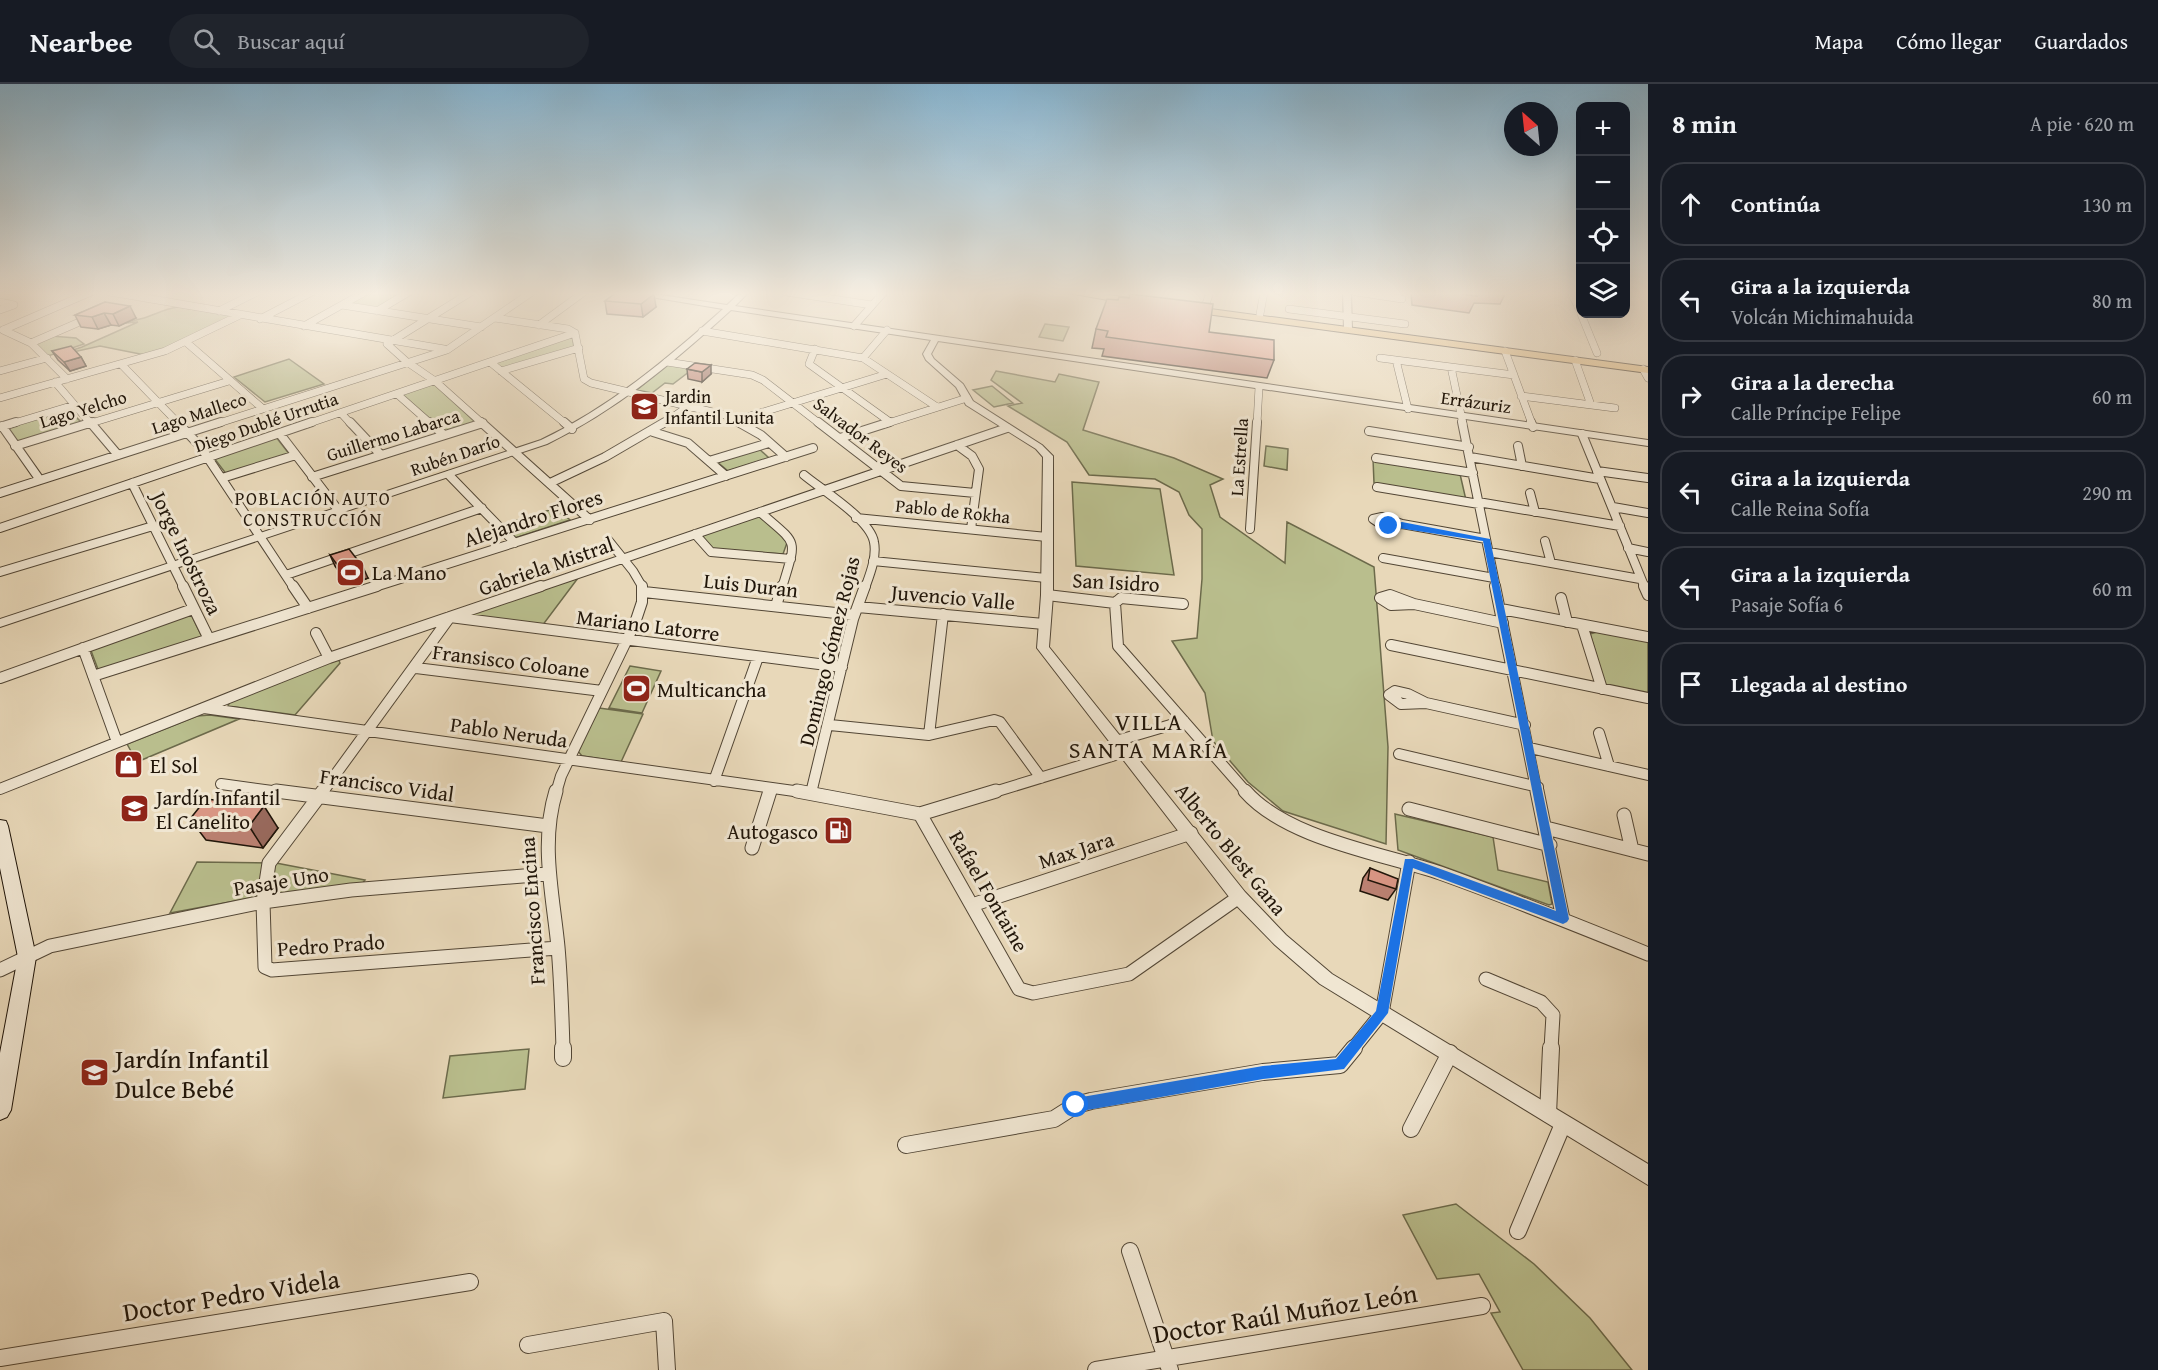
<!DOCTYPE html>
<html lang="es">
<meta charset="utf-8">
<style>
body{margin:0;font-family:"Gentium Book Plus",serif;background:#20242c;color:#f1f3f6}
.controls{position:absolute;right:18px;top:18px;display:grid;overflow:hidden;border-radius:12px;box-shadow:0 6px 24px #0002}
.controls button{width:54px;height:54px;display:grid;place-items:center;padding:0;border:0;border-bottom:2px solid #363941;background:#171b24;color:#f1f3f6;font:30px sans-serif}
.compass{position:absolute;left:1504px;top:18px;width:54px;height:54px;border-radius:50%;background:#171b24;box-shadow:0 6px 24px #0002;rotate:333deg}
.stop{position:absolute;width:18px;height:18px;margin:-14px;border:4px solid #1a73e8;border-radius:50%;background:#fff}
.stop.end{background:#1a73e8;border-color:#fff;box-shadow:0 2px 6px #0008}
.list{margin:0;padding:0;list-style:none}
h2{display:flex;justify-content:space-between;align-items:center;height:78px;margin:0;padding:0 24px;font-size:26px}
h2 small{font-size:20px;font-weight:400;color:#9ea1a6}
.list li{display:grid;grid-template-columns:39px 1fr auto;gap:18px;align-items:center;box-sizing:border-box;height:84px;margin:0 12px 12px;padding:0 12px;border:2px solid #363941;border-radius:24px}
.list b{display:block;font-size:22px;white-space:nowrap}
.list p{margin:0;font-size:20px;white-space:nowrap;color:#9ea1a6}
.list em{font-size:20px;font-style:normal;color:#9ea1a6}
.icon{flex:none;width:33px;height:33px;fill:none;stroke:currentColor;stroke-width:2;stroke-linecap:round;stroke-linejoin:round}
.map{position:relative;flex:none;width:1648px;height:1286px;overflow:hidden}
header{display:flex;align-items:center;gap:36px;box-sizing:border-box;height:84px;padding:0 30px;background:#171b24;border-bottom:2px solid #363941}
header strong{font-size:28px}
nav{display:flex;gap:33px;margin-inline-start:auto;font-size:21px}
.search{width:420px;height:54px;background:#20242c;display:flex;align-items:center;gap:15px;box-sizing:border-box;padding:0 21px;border-radius:33px;color:#9ea1a6;font-size:22px}
main{display:flex}
aside{flex:1;background:#171b24}
.map>svg:first-child{display:block}
.green{fill:#b9be8d;stroke:#6c6a4b;stroke-width:1.5}
.lines{fill:none;stroke-linecap:round;stroke-linejoin:round}
.minor-far4-casing{stroke:#524635;stroke-width:8}
.minor-far3-casing{stroke:#524635;stroke-width:10}
.minor-far2-casing{stroke:#524635;stroke-width:12}
.minor-far1-casing{stroke:#524635;stroke-width:15}
.minor-casing{stroke:#524635;stroke-width:18}
.tertiary-casing{stroke:#524635;stroke-width:2}
.secondary-casing{stroke:#201509;stroke-width:2}
.trunk-casing{stroke:#201509;stroke-width:2}
.minor-far4{stroke:#f0e6d2;stroke-width:7}
.minor-far3{stroke:#f0e6d2;stroke-width:8}
.minor-far2{stroke:#f0e6d2;stroke-width:10}
.minor-far1{stroke:#f0e6d2;stroke-width:13}
.minor{stroke:#f0e6d2;stroke-width:16}
.tertiary{fill:#f0e6d2;fill-rule:evenodd}
.secondary{fill:#f0e6d2;fill-rule:evenodd}
.trunk{fill:#e4bc7c;fill-rule:evenodd}
.wall{fill:#bb8172;stroke:#201509;stroke-width:1.5}
.shaded-wall{fill:#98695c;stroke:#201509;stroke-width:1.5}
.building{fill:#d99684;stroke:#201509;stroke-width:1.5}
.route{fill:#1a73e8}
.labels{text-anchor:middle;dominant-baseline:central;stroke-width:6;stroke-linejoin:round;paint-order:stroke}
.far-poi-label{font-size:18px;fill:#201509;stroke:#f0e6d2;text-anchor:start}
.far-street-label{font-size:18px;fill:#201509;stroke:#f0e6d2}
.far-neighbourhood-label{font-size:18px;letter-spacing:1.5px;fill:#201509;stroke:#f0e6d2}
.street-label{font-size:21px;fill:#201509;stroke:#f0e6d2}
.poi-label{font-size:21px;fill:#201509;stroke:#f0e6d2;text-anchor:start}
.quarter-label{font-size:24px;letter-spacing:1.5px;fill:#201509;stroke:#f0e6d2}
.near-poi-label{font-size:26px;fill:#201509;stroke:#f0e6d2;text-anchor:start}
.near-street-label{font-size:26px;fill:#201509;stroke:#f0e6d2}
</style>
<header>
<strong>Nearbee</strong>
<div class="search"><svg class="icon" aria-label="search" viewBox="0 0 24 24"><circle cx="10" cy="10" r="6"/><path d="M15 15l6 6"/></svg>Buscar aquí</div>
<nav><a>Mapa</a><a>Cómo llegar</a><a>Guardados</a></nav>
</header>
<main>
<div class="map">
<svg width="1648" height="1286" viewBox="0 0 1648 1286">
<rect width="100%" height="100%" fill="#e8d8b9"/>
<filter id="stains"><feTurbulence type="fractalNoise" baseFrequency=".00333" numOctaves="4"/><feColorMatrix values="0 0 0 0 .2 0 0 0 0 .09 0 0 0 0 .02 0 0 0 .5 -.17"/></filter>
<radialGradient id="worn" r=".72"><stop offset=".6" stop-color="#630" stop-opacity="0"/><stop offset="1" stop-color="#630" stop-opacity=".3"/></radialGradient>
<path class="green" d="M368,208H405L377,225L346,221Z
M177,223L231,231L232,234L166,265L145,271L100,262L55,272L82,263L138,238L126,239C133,236 138,236 144,234C156,230 165,225 177,223Z
M1045,240L1069,243L1063,257L1039,253Z
M572,251L574,264L504,286L494,278Z
M51,252L76,254L84,260L48,272L35,259Z
M289,275L324,300L265,318L234,293Z
M668,280L694,284L673,300L665,299L652,309L637,306Z
M996,287L1055,298L1059,290L1099,298L1083,346L1174,374L1223,395L1210,401L1220,433L1285,479L1287,438L1374,483L1388,663L1386,760L1283,727L1248,698L1213,657L1205,609L1172,557L1197,554L1202,495V445L1189,431L1179,408L1155,395L1089,391L1067,358L1008,322L1022,319L991,296Z
M433,299L475,338L445,348L402,310Z
M992,302L1013,319L994,323L973,306Z
M68,325L82,339L16,359L4,343Z
M276,353L290,371L227,391L214,374Z
M1266,362L1288,365L1287,386L1264,382Z
M757,363L769,374L728,387L715,376Z
M1373,375L1460,390L1466,416L1374,399Z
M1072,398L1160,405L1174,491L1076,482Z
M556,424L570,436L515,454L502,441Z
M760,431L788,456L783,470L713,465L700,451Z
M578,494L542,542L469,534V530Z
M190,528L202,553L99,588L90,564Z
M1597,548L1648,557V612L1615,605L1605,600L1590,550Z
M338,574L340,579L295,631L228,622L230,617Z
M630,582L661,587L642,629L609,624Z
M599,624L643,630L621,678L582,672L577,666Z
M210,631L239,635L137,678L127,660L197,632Z
M1395,730L1493,753L1498,786L1548,798L1552,820L1549,821L1398,766Z
M197,778L276,779L365,796L362,800L251,814L170,829Z
M529,965L525,1005L443,1014L450,972Z
M1456,1120L1534,1180L1590,1234L1632,1286H1523L1491,1229L1500,1228L1479,1190L1437,1195L1403,1131Z"/>
<g class="lines">
<defs>
<path id="minor-far4" d="M110,208L444,265
M471,208L387,260L407,278L435,297L483,340
M786,208L872,221
M1356,208L1402,215
M1571,208L1580,227
M0,218L14,221L0,226
M342,221L481,243
M1205,223L1210,208
M1289,225L1405,240
M219,227L257,208
M377,227L409,208
M1260,230L1264,208
M1581,230L1597,269
M495,234L568,245L575,249
M260,235L312,208
M539,241L584,208
M304,242L365,208
M854,242L884,208
M3,246L91,208
M3,246L31,259L67,295
M702,247L863,274L937,323
M575,249L584,295L591,299L725,331L741,340
M186,258L262,324
M31,259L91,233
M815,265L809,280L890,338
M1505,267L1532,340
M863,274L887,246
M1380,274L1514,291
M1396,276L1408,325
M1575,276L1591,321
M490,278L566,340
M667,278L752,291L763,296L820,340
M121,280L179,340
M1451,283L1463,340
M1643,285L1648,294
M0,287L47,274
M501,287L579,264
M55,298L91,340
M397,310L431,340
M1521,312L1615,324
M0,314L165,267L240,231
M341,329L351,340
M737,336L887,290
M11,340L74,321
M88,340L229,297
M216,340L447,266L532,208
M307,340L575,249
M480,340L483,339
M663,340L690,321
M885,340L967,314
M1257,340L1259,303"/>
<path id="minor-far3" d="M90,338L118,371
M177,338L200,362L294,504
M350,338L381,371
M429,338L444,351
M481,338L590,436
M564,338L572,345
M738,338L761,351L786,373
M818,338L901,402L975,409
M1462,338L1496,504
M1531,338L1533,343
M2,342L40,396
M0,343L16,338
M1369,347L1469,363
M653,348L688,359L726,392
M280,350L339,427
M1582,350L1645,504
M840,354L890,338
M957,361L972,372L979,385L971,445
M15,362L93,338
M1518,362L1522,382
M1470,373L1600,395
M1376,374L1473,389
M709,377L769,359
M1597,387L1648,394
M449,391L515,459
M804,391C822,406 870,435 874,458C877,473 870,490 865,504
M312,393L483,339
M222,394L296,371
M132,399L184,504
M550,399L605,373L665,338
M1377,403L1479,420
M0,409L221,338
M1530,409L1535,428
M1478,418L1620,442
M1613,423L1648,429
M760,428C799,462 797,453 782,504
M1382,433L1402,440L1382,441L1373,435Z
M856,434L1047,453
M1402,440L1486,455
M0,444L312,338
M1250,445L1257,338
M695,450L711,468L791,475
M609,457L633,487L643,504
M1545,457L1551,479
M1628,464L1648,468
M1489,468L1640,495
M1383,474L1494,494
M873,477L1046,494
M0,488L153,442
M286,491L482,424
M372,504L813,364
M537,504L1007,344"/>
<path id="minor-far2" d="M183,502L209,555
M293,502L308,524
M1495,502L1537,709
M1644,502L1648,511
M644,508L854,531
M1047,511L1115,519L1121,514L1183,520
M1390,511L1414,520L1391,521L1380,514Z
M1561,514L1567,538
M1115,519L1118,562L1247,709
M1414,520L1503,539
M776,522L782,502
M858,523L1044,540
M1501,525L1648,553
M1582,541L1602,605
M316,549L329,574
M1391,561L1648,614
M83,564L117,658
M416,584L602,607
M93,592L377,502
M0,594L193,525
M1395,607L1408,610L1426,619L1401,620L1389,611Z
M1426,619L1525,641
M204,624L808,709
M830,641L929,651L994,636L1000,638L1041,694
M1599,649L1609,682
M929,651L943,530
M1116,657L1184,637
M1530,664L1648,691
M1399,670L1538,703
M714,697L758,573
M221,700L287,709
M0,705L329,574L541,502
M322,709L450,533L842,583
M556,709L561,692L635,539L642,518V502
M770,709L771,704
M811,709L853,535L865,502
M991,709L1125,668"/>
<path id="minor-far1" d="M276,707L548,742
M323,707L269,779L263,818L265,883L272,886L558,864
M556,707C540,759 553,811 558,863C561,897 562,931 563,965
M797,707L920,730L996,707
M1245,707C1287,755 1381,769 1440,789C1510,814 1579,842 1648,870
M1537,707L1563,835
M1409,725L1550,761
M920,730L1019,905L1033,909L1129,890L1239,813
M1624,731L1632,766
M1546,744L1648,770
M752,764L770,707
M972,821L1191,749
M0,886L50,862L263,818L351,806L547,790
M1486,895L1541,918L1553,931L1551,965
M1353,965L1382,929L1409,778"/>
<path id="minor" d="M563,964V974
M1548,1030L1551,964
M1411,1045L1450,969
M906,1061L1054,1035L1076,1021L1091,1017L1263,988L1340,981L1354,964
M1518,1147L1563,1040
M1130,1167L1170,1286
M528,1261L664,1237L667,1286
M0,1274L470,1198
M1096,1286L1482,1222"/>
<path id="tertiary" d="M621,208H641L727,221L741,208H749L735,222L1648,356V362L938,257L931,270L934,275L963,300L973,317L1042,361L1053,372V511L1049,563L1245,808L1286,851L1332,890L1648,1080V1101L1320,900L1275,861L1233,818L1037,564L1041,511L1043,373L1036,365L966,321L956,303L926,276L923,270L931,256L731,226C674,278 617,326 547,360L0,543V535L541,356C610,323 666,276 723,225Z
M1343,208H1351L1352,246L1348,248L1344,246Z"/>
<path id="secondary" d="M0,736L6,737L8,742L36,873L11,1026L7,1033L0,1036V969L18,873L0,784Z"/>
<path id="trunk" d="M1062,208H1090L1143,216L1148,219L1143,222Z
M1188,222L1648,283V289L1184,227V223Z"/>
</defs>
<use href="#minor-far4" class="minor-far4-casing"/>
<use href="#minor-far3" class="minor-far3-casing"/>
<use href="#minor-far2" class="minor-far2-casing"/>
<use href="#minor-far1" class="minor-far1-casing"/>
<use href="#minor" class="minor-casing"/>
<use href="#tertiary" class="tertiary-casing"/>
<use href="#secondary" class="secondary-casing"/>
<use href="#trunk" class="trunk-casing"/>
<use href="#minor-far4" class="minor-far4"/>
<use href="#minor-far3" class="minor-far3"/>
<use href="#minor-far2" class="minor-far2"/>
<use href="#minor-far1" class="minor-far1"/>
<use href="#minor" class="minor"/>
<use href="#tertiary" class="tertiary"/>
<use href="#secondary" class="secondary"/>
<use href="#trunk" class="trunk"/>
</g>
<path class="wall" d="M617,208L656,223L643,233L607,230L605,217Z
M1411,208H1506L1500,220L1474,219L1469,229L1412,221Z
M105,218L136,234L119,242L111,241L98,245L81,243L75,231Z
M1096,245L1209,248L1274,276L1267,294L1102,272L1104,265L1092,264Z
M52,267L81,273L86,282L70,287L58,276Z
M687,285L711,290L702,298L688,295Z
M330,471L368,494L349,501L335,482Z
M190,735L278,744L263,764L206,756Z
M1370,784L1396,805L1388,816L1360,807L1363,794Z"/>
<path class="shaded-wall" d="M654,210L656,223L643,233L641,220Z
M130,222L136,234L119,242L113,230Z
M104,229L111,241L98,245L92,233Z
M81,273L86,282L70,287L64,278Z
M711,281V290L702,298V288Z
M363,483L368,494L349,501L344,490Z
M264,722L278,744L263,764L249,742Z"/>
<path class="building" d="M617,208H642L654,210L641,220L605,217Z
M1449,208H1476L1477,212Z
M1130,210L1213,220L1209,248L1274,256V276L1106,253L1108,247L1096,245L1107,215L1118,216L1119,213L1129,214Z
M105,218L130,222L113,230L104,229L92,233L75,231Z
M71,262L81,273L64,278L52,267Z
M695,279L711,281L702,288L687,285Z
M349,465L363,483L344,490L330,471Z
M206,715L264,722L249,742L190,735Z
M1370,784L1398,795L1396,805L1368,796Z"/>
<linearGradient id="sky" x2="0" y2="1"><stop stop-color="#87b6d3"/><stop offset="0.54" stop-color="#f5ede0"/><stop offset="1" stop-color="#f5ede0" stop-opacity="0"/></linearGradient>
<rect width="1648" height="388" fill="url(#sky)"/>
<path class="route" d="M1402,438L1490,455L1569,835L1567,838L1563,840L1413,784L1388,929L1344,985L1263,995L1076,1028L1071,1026L1069,1021L1071,1016L1076,1014L1263,982L1336,975L1376,927L1405,775H1413L1556,827L1483,457L1385,442Z"/>
<defs>
<symbol id="school-square" viewBox="-11 -11 22 22"><rect x="-9" y="-9" width="18" height="18" rx="4" fill="#8f2418" stroke="#f0e6d2"/><path d="M0-5L7-2L0 1L-7-2ZM-4 1L0 2.5L4 1V4Q0 6-4 4Z" fill="#fff"/></symbol>
<symbol id="stadium-square" viewBox="-11 -11 22 22"><rect x="-9" y="-9" width="18" height="18" rx="4" fill="#8f2418" stroke="#f0e6d2"/><path d="M0-5a6.5 5 0 1 0 0 10a6.5 5 0 1 0 0-10ZM-3.5-1.8h7v3.6h-7Z" fill="#fff"/></symbol>
<symbol id="shop-square" viewBox="-11 -11 22 22"><rect x="-9" y="-9" width="18" height="18" rx="4" fill="#8f2418" stroke="#f0e6d2"/><path d="M-5-2.5h2.3a2.7 3.5 0 0 1 5.4 0H5L5.5 6h-11ZM-1.5-2.5h3a1.5 2.3 0 0 0-3 0Z" fill="#fff"/></symbol>
<symbol id="fuel-square" viewBox="-11 -11 22 22"><rect x="-9" y="-9" width="18" height="18" rx="4" fill="#8f2418" stroke="#f0e6d2"/><path d="M-5.5-6h7V0h2V4h1.3V-2.5L3-4.5l.8-.8L6-3V5H2.5V1h-1V6h-7ZM-4.2-4.7v3.2H.2V-4.7Z" fill="#fff"/></symbol>
</defs>
<g fill-rule="evenodd">
<use href="#school-square" x="628" y="306" width="33" height="33"/>
<use href="#stadium-square" x="334" y="472" width="33" height="33"/>
<use href="#stadium-square" x="620" y="588" width="33" height="33"/>
<use href="#shop-square" x="112" y="664" width="33" height="33"/>
<use href="#school-square" x="118" y="708" width="33" height="33"/>
<use href="#fuel-square" x="822" y="730" width="33" height="33"/>
<use href="#school-square" x="78" y="972" width="33" height="33"/>
</g>
<g class="labels">
<g class="far-poi-label">
<text x="665" y="312">Jardin<tspan x="665" dy="21">Infantil Lunita</tspan></text>
</g>
<g class="far-street-label">
<text transform="translate(1476 318) rotate(8)">Errázuriz</text>
<text transform="translate(83 325) rotate(-17)">Lago Yelcho</text>
<text transform="translate(199 329) rotate(-18)">Lago Malleco</text>
<text transform="translate(266 338) rotate(-19)">Diego Dublé Urrutia</text>
<text transform="translate(393 351) rotate(-17)">Guillermo Labarca</text>
<text transform="translate(861 351) rotate(37)">Salvador Reyes</text>
<text transform="translate(455 371) rotate(-19)">Rubén Darío</text>
<text transform="translate(1239 373) rotate(-86)">La Estrella</text>
<text transform="translate(953 427) rotate(6)">Pablo de Rokha</text>
</g>
<g class="far-neighbourhood-label">
<text x="313" y="414">POBLACIÓN AUTO<tspan x="313" dy="21">CONSTRUCCIÓN</tspan></text>
</g>
<g class="street-label">
<text transform="translate(533 434) rotate(-18)">Alejandro Flores</text>
<text transform="translate(187 469) rotate(64)">Jorge Inostroza</text>
<text transform="translate(546 482) rotate(-19)">Gabriela Mistral</text>
<text transform="translate(1116 498) rotate(3)">San Isidro</text>
<text transform="translate(751 501) rotate(6)">Luis Duran</text>
<text transform="translate(953 513) rotate(5)">Juvencio Valle</text>
<text transform="translate(648 541) rotate(7)">Mariano Latorre</text>
<text transform="translate(829 567) rotate(-76)">Domingo Gómez Rojas</text>
<text transform="translate(511 577) rotate(7)">Fransisco Coloane</text>
<text transform="translate(509 648) rotate(8)">Pablo Neruda</text>
<text transform="translate(387 701) rotate(8)">Francisco Vidal</text>
<text transform="translate(1231 765) rotate(51)">Alberto Blest Gana</text>
<text transform="translate(1076 766) rotate(-18)">Max Jara</text>
<text transform="translate(281 797) rotate(-9)">Pasaje Uno</text>
<text transform="translate(989 807) rotate(60)">Rafael Fontaine</text>
<text transform="translate(532 827) rotate(-94)">Francisco Encina</text>
<text transform="translate(331 861) rotate(-4)">Pedro Prado</text>
</g>
<g class="poi-label">
<text x="372" y="488">La Mano</text>
<text x="657" y="605">Multicancha</text>
<text x="150" y="681">El Sol</text>
<text x="156" y="713">Jardín Infantil<tspan x="156" dy="24">El Canelito</tspan></text>
<text x="818" y="747" text-anchor="end">Autogasco</text>
</g>
<g class="quarter-label">
<text x="1149" y="637">VILLA<tspan x="1149" dy="28">SANTA MARÍA</tspan></text>
</g>
<g class="near-poi-label">
<text x="115" y="974">Jardín Infantil<tspan x="115" dy="30">Dulce Bebé</tspan></text>
</g>
<g class="near-street-label">
<text transform="translate(231 1211) rotate(-9)">Doctor Pedro Videla</text>
<text transform="translate(1285 1229) rotate(-9)">Doctor Raúl Muñoz León</text>
</g>
</g>
<rect width="100%" height="100%" filter="url(#stains)"/>
<rect width="100%" height="100%" fill="url(#worn)"/>
</svg>
<div class="controls">
<button>+</button>
<button>−</button>
<button><svg class="icon" aria-label="locate" viewBox="0 0 24 24"><circle cx="12" cy="12" r="6"/><path d="M12 2v4M12 18v4M2 12h4M18 12h4"/></svg></button>
<button><svg class="icon" aria-label="layers" viewBox="0 0 24 24"><path d="M12 4l9 5-9 5-9-5zM3 14l9 5 9-5"/></svg></button>
</div>
<svg class="compass" viewBox="-18 -18 36 36"><path d="M0-13l5 13h-10z" fill="#e53935"/><path d="M0 13l5-13h-10z" fill="#9ea1a6"/></svg>
<div class="stop" style="left:1076px;top:1021px"></div>
<div class="stop end" style="left:1389px;top:442px"></div>
</div>
<aside>
<h2>8 min<small>A pie · 620 m</small></h2>
<ul class="list">
<li><svg class="icon" aria-label="ahead" viewBox="0 0 24 24"><path d="M12 20V5M6 11l6-6 6 6"/></svg><div><b>Continúa</b></div><em>130 m</em></li>
<li><svg class="icon" aria-label="left" viewBox="0 0 24 24"><path d="M17 20v-9H6M10 6l-5 5 5 5"/></svg><div><b>Gira a la izquierda</b><p>Volcán Michimahuida</p></div><em>80 m</em></li>
<li><svg class="icon" aria-label="right" viewBox="0 0 24 24"><path d="M7 20v-9h11M14 6l5 5-5 5"/></svg><div><b>Gira a la derecha</b><p>Calle Príncipe Felipe</p></div><em>60 m</em></li>
<li><svg class="icon" aria-label="left" viewBox="0 0 24 24"><path d="M17 20v-9H6M10 6l-5 5 5 5"/></svg><div><b>Gira a la izquierda</b><p>Calle Reina Sofía</p></div><em>290 m</em></li>
<li><svg class="icon" aria-label="left" viewBox="0 0 24 24"><path d="M17 20v-9H6M10 6l-5 5 5 5"/></svg><div><b>Gira a la izquierda</b><p>Pasaje Sofía 6</p></div><em>60 m</em></li>
<li><svg class="icon" aria-label="arrive" viewBox="0 0 24 24"><path d="M6 21V4h12l-3 4 3 4H6"/></svg><div><b>Llegada al destino</b></div></li>
</ul>
</aside>
</main>
